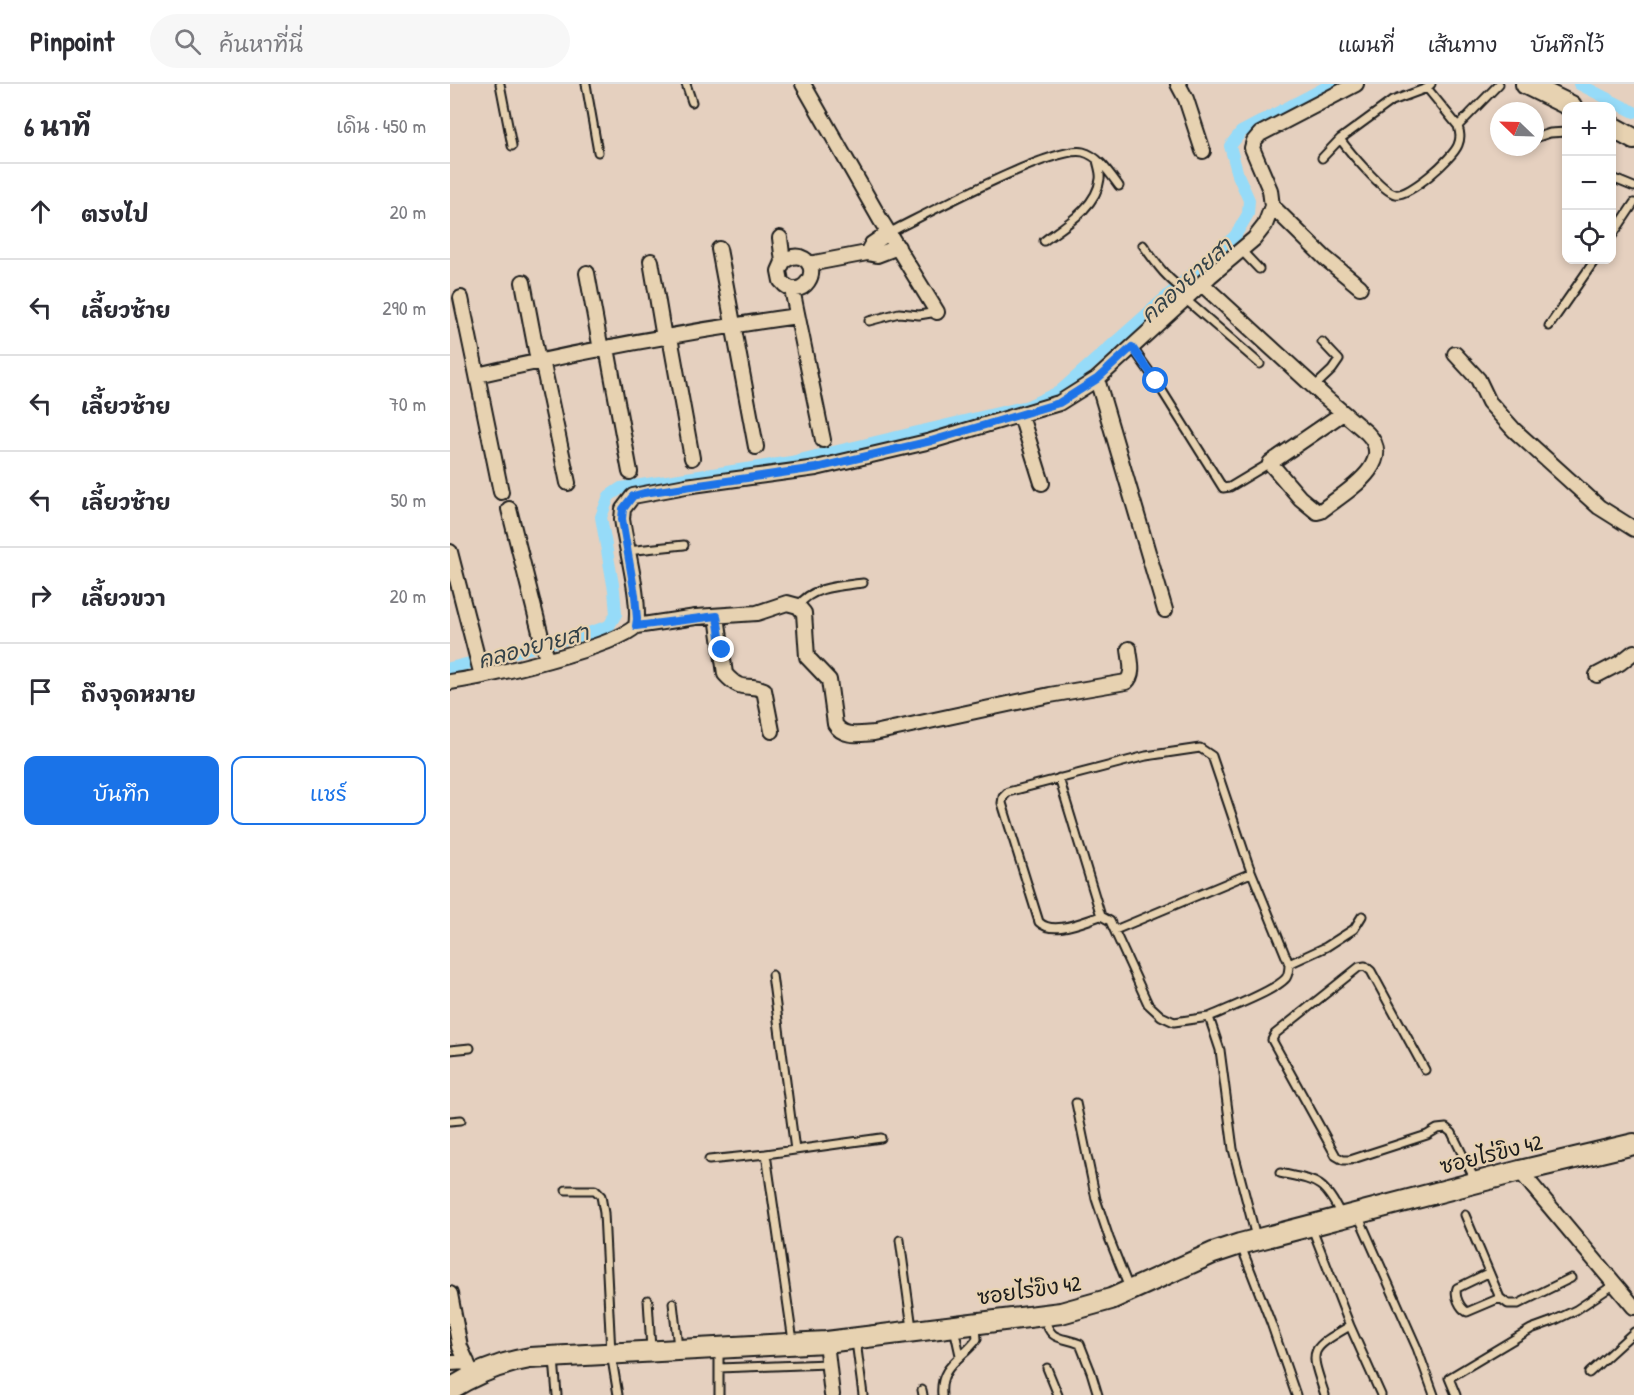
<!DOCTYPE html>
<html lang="th">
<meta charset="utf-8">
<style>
body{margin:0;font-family:"Patrick Hand","Playpen Sans Thai",sans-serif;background:#f7f7f7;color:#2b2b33}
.controls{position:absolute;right:18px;top:18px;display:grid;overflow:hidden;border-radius:12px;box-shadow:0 3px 9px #0003}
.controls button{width:54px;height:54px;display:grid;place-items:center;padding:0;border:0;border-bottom:2px solid #e1e1e2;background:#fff;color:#2b2b33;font:30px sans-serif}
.compass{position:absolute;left:1040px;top:18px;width:54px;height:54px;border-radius:50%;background:#fff;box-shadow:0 3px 9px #0003;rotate:293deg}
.stop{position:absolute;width:18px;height:18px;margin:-14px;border:4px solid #1a73e8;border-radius:50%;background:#fff}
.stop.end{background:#1a73e8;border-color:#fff;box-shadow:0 2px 6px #0008}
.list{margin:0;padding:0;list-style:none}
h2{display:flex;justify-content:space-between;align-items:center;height:78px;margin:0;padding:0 24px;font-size:26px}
h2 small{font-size:20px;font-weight:400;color:#7c7c81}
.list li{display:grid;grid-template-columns:39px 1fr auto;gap:18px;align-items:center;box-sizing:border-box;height:96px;padding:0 24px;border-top:2px solid #e1e1e2}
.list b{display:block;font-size:22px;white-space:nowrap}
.list em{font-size:20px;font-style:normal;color:#7c7c81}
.actions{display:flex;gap:12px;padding:18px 24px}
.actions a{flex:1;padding:14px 0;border:2px solid #1a73e8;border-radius:12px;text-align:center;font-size:21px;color:#1a73e8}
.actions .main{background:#1a73e8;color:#fff}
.icon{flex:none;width:33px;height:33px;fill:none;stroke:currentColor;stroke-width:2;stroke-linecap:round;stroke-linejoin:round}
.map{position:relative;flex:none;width:1184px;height:1311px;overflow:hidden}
header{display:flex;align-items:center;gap:36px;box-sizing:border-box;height:84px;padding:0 30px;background:#fff;border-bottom:2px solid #e1e1e2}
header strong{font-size:28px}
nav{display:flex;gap:33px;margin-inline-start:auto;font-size:21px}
.search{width:420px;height:54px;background:#f7f7f7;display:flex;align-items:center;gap:15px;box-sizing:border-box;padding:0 21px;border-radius:33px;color:#7c7c81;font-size:22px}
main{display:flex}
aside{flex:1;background:#fff}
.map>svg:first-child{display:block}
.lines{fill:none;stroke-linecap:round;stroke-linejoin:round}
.canal{stroke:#96dbf8;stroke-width:12}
.lane-casing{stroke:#1c1c1c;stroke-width:11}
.street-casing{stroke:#1c1c1c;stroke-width:18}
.secondary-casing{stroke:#1c1c1c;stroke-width:24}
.lane{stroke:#e7d2b1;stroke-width:7}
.street{stroke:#e7d2b1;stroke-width:14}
.secondary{stroke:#e7d2b1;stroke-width:20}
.route{stroke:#1a73e8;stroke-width:8}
.labels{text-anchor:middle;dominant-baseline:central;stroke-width:4.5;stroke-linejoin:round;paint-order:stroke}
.street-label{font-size:21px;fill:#1c1c1c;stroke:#e7d2b1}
.water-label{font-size:22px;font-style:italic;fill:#344248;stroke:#e7d2b1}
</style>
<header>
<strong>Pinpoint</strong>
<div class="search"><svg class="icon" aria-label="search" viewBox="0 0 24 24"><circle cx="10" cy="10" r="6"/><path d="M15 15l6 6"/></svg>ค้นหาที่นี่</div>
<nav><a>แผนที่</a><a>เส้นทาง</a><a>บันทึกไว้</a></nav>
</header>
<main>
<aside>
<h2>6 นาที<small>เดิน · 450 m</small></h2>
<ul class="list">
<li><svg class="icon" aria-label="ahead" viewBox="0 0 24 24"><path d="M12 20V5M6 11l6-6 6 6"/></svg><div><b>ตรงไป</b></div><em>20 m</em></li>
<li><svg class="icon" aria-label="left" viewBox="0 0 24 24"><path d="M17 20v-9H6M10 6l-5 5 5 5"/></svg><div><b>เลี้ยวซ้าย</b></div><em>290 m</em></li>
<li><svg class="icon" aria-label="left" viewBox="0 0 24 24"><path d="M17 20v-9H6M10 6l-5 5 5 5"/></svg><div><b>เลี้ยวซ้าย</b></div><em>70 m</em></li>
<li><svg class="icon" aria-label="left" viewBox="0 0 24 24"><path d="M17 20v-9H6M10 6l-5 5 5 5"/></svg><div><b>เลี้ยวซ้าย</b></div><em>50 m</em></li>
<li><svg class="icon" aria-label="right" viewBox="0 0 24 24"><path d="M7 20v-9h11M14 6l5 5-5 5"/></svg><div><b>เลี้ยวขวา</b></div><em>20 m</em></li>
<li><svg class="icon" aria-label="arrive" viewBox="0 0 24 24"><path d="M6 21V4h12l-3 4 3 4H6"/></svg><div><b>ถึงจุดหมาย</b></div></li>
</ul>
<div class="actions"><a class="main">บันทึก</a><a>แชร์</a></div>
</aside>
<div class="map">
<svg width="1184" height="1311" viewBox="0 0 1184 1311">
<rect width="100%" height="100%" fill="#e5d0bf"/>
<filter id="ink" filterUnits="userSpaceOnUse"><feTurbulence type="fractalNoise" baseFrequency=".0167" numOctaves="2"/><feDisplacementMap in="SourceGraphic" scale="12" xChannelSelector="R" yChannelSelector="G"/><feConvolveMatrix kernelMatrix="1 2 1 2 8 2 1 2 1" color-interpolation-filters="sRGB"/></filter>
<g filter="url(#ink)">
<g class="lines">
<path class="canal" d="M1129,0L1184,28
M0,584L136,550L159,542L166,530L164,506L151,433L159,412L171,404L341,378L578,322L609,308L785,152L798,130L799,116L788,91L780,62L791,48L882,0"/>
<defs>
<path id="lane" d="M50,0L62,62
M136,0L148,68
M236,0L242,18
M981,0L977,4L942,17L890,55C899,67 932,107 945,110C959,113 1003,74 1008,61C1011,54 1010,49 1008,42L1049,0
M977,4L1008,42
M1085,54L1100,49L1116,48
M872,74L890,55
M1162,94L1184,103
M438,149C471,133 603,61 633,68C649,72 660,90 669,102
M1162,152L1184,119
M594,157C614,142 647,123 650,95C651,89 648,82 647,76
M693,161C707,181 719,198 740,210
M791,166L809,185
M735,215L810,280
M419,237L449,229L469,231L487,228
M1099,242L1145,176
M682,263L706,297L773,404L780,403L820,379
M864,303L882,286L889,276L872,258
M177,467L234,461
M348,522C362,502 391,502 413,499
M609,694L651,832
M665,846L801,789
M839,880L876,863L904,845L912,832
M322,891L345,1066
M759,933C777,925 825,907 836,894C839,889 839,885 839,880L799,782L762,672L750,664L696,672L558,708L553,713L552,719L589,838C603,852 634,837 651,832L660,837L698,920L711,932L724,938L759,933L770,966L783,1065L806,1153
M0,966L20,964
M975,986L921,887L915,882L909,883L825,950L822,956L886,1072L893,1076H900L977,1051L987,1045L996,1044L1002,1049L1025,1096
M626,1019L646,1115L659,1154L679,1204
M0,1037L11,1036
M316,1070L431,1054
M259,1076L316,1070L343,1257
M830,1089C867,1097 874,1096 891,1131
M116,1106H145L151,1112L154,1129L161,1269L168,1311
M908,1131L967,1264L984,1311
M1015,1131L1050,1214L1058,1220H1068L1121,1194
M862,1144L900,1242L931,1311
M450,1156L462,1244
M791,1162L821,1239L846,1311
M1038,1189L1007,1204C1004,1212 1010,1224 1017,1228L1050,1214
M198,1216L201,1265
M223,1219L228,1263
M595,1234C600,1258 611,1252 630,1260L641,1288L648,1311
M504,1244L510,1271
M406,1257L413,1311
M269,1266V1311
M104,1275L107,1311
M269,1284L378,1280
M597,1284L608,1311
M1139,1289L1184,1248
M472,1306L473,1311
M492,1311C489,1281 513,1275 527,1255L526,1243
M875,1311C860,1265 857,1267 900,1242
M1006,1311L999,1294L1081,1245L1103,1237L1126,1226L1165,1200"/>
<path id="street" d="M353,0L430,135L487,228
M728,0L736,15L753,67
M822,122L875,174L910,203
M330,154L333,178L329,187L331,197C351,222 376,182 350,173C343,171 338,174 333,178
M269,165L306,363
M417,169L422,160L438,149
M201,177L214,254
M359,180L417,169L427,171L448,163
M137,189L151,266
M73,198L88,277
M752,200L876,314L917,349C948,380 892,410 871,427L867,428L850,414L820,379L893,329
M342,205L373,356
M11,214L27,291C132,267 239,247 347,232
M220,253L242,374
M157,264L180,388
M1005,270L1028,295L1039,318L1064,346L1149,423L1184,445
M92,276L118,399
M27,291L51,408
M647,295L715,526
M571,332L592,399
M59,425L97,576
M0,468L32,592
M267,532L275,590C293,610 296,598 314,606L322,647
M186,542L246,533L307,529L337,519L348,522L354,529L357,573L379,596L385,640C393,654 410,650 424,649L600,611L676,598C685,590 680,576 679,565
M1147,591L1170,579L1184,568
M0,598C35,593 164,564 186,542C191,517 176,464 172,435L173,425L183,412L236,402L366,384L481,357L609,319L647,295L760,192L804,155L815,141L822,122L820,106L802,64L804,57L810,50L906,0
M1070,1087L1184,1223
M0,1210L10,1263L23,1292
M376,1258L382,1311
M0,1279L17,1278"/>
<path id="secondary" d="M1076,0L1121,22
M1162,43L1184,55
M0,1305C26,1289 50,1279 80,1274L376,1258L611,1229L661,1215L763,1169L790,1160L1070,1087L1184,1060"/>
</defs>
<use href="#lane" class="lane-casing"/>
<use href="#street" class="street-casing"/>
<use href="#secondary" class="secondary-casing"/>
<use href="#lane" class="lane"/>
<use href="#street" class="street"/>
<use href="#secondary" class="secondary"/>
</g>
</g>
<g class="lines" filter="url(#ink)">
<path class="route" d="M272,566L267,532L186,542L187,535L185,511L172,435L173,425L179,417L183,412L194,409L366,384L481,357L609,319L647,295L682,263L706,297"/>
</g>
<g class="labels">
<g class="street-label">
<text transform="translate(1041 1070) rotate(-14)">ซอยไร่ขิง 42</text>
<text transform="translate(579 1206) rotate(-8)">ซอยไร่ขิง 42</text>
</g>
<g class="water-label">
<text transform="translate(736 196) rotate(-42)">คลองยายสา</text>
<text transform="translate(83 562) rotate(-15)">คลองยายสา</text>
</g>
</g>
</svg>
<div class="controls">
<button>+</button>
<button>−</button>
<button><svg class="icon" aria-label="locate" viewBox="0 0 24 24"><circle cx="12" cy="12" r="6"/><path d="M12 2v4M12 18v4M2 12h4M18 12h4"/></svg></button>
</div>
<svg class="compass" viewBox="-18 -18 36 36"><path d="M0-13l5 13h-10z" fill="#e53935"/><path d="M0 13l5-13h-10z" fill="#7c7c81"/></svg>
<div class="stop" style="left:706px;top:297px"></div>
<div class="stop end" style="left:272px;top:566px"></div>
</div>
</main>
